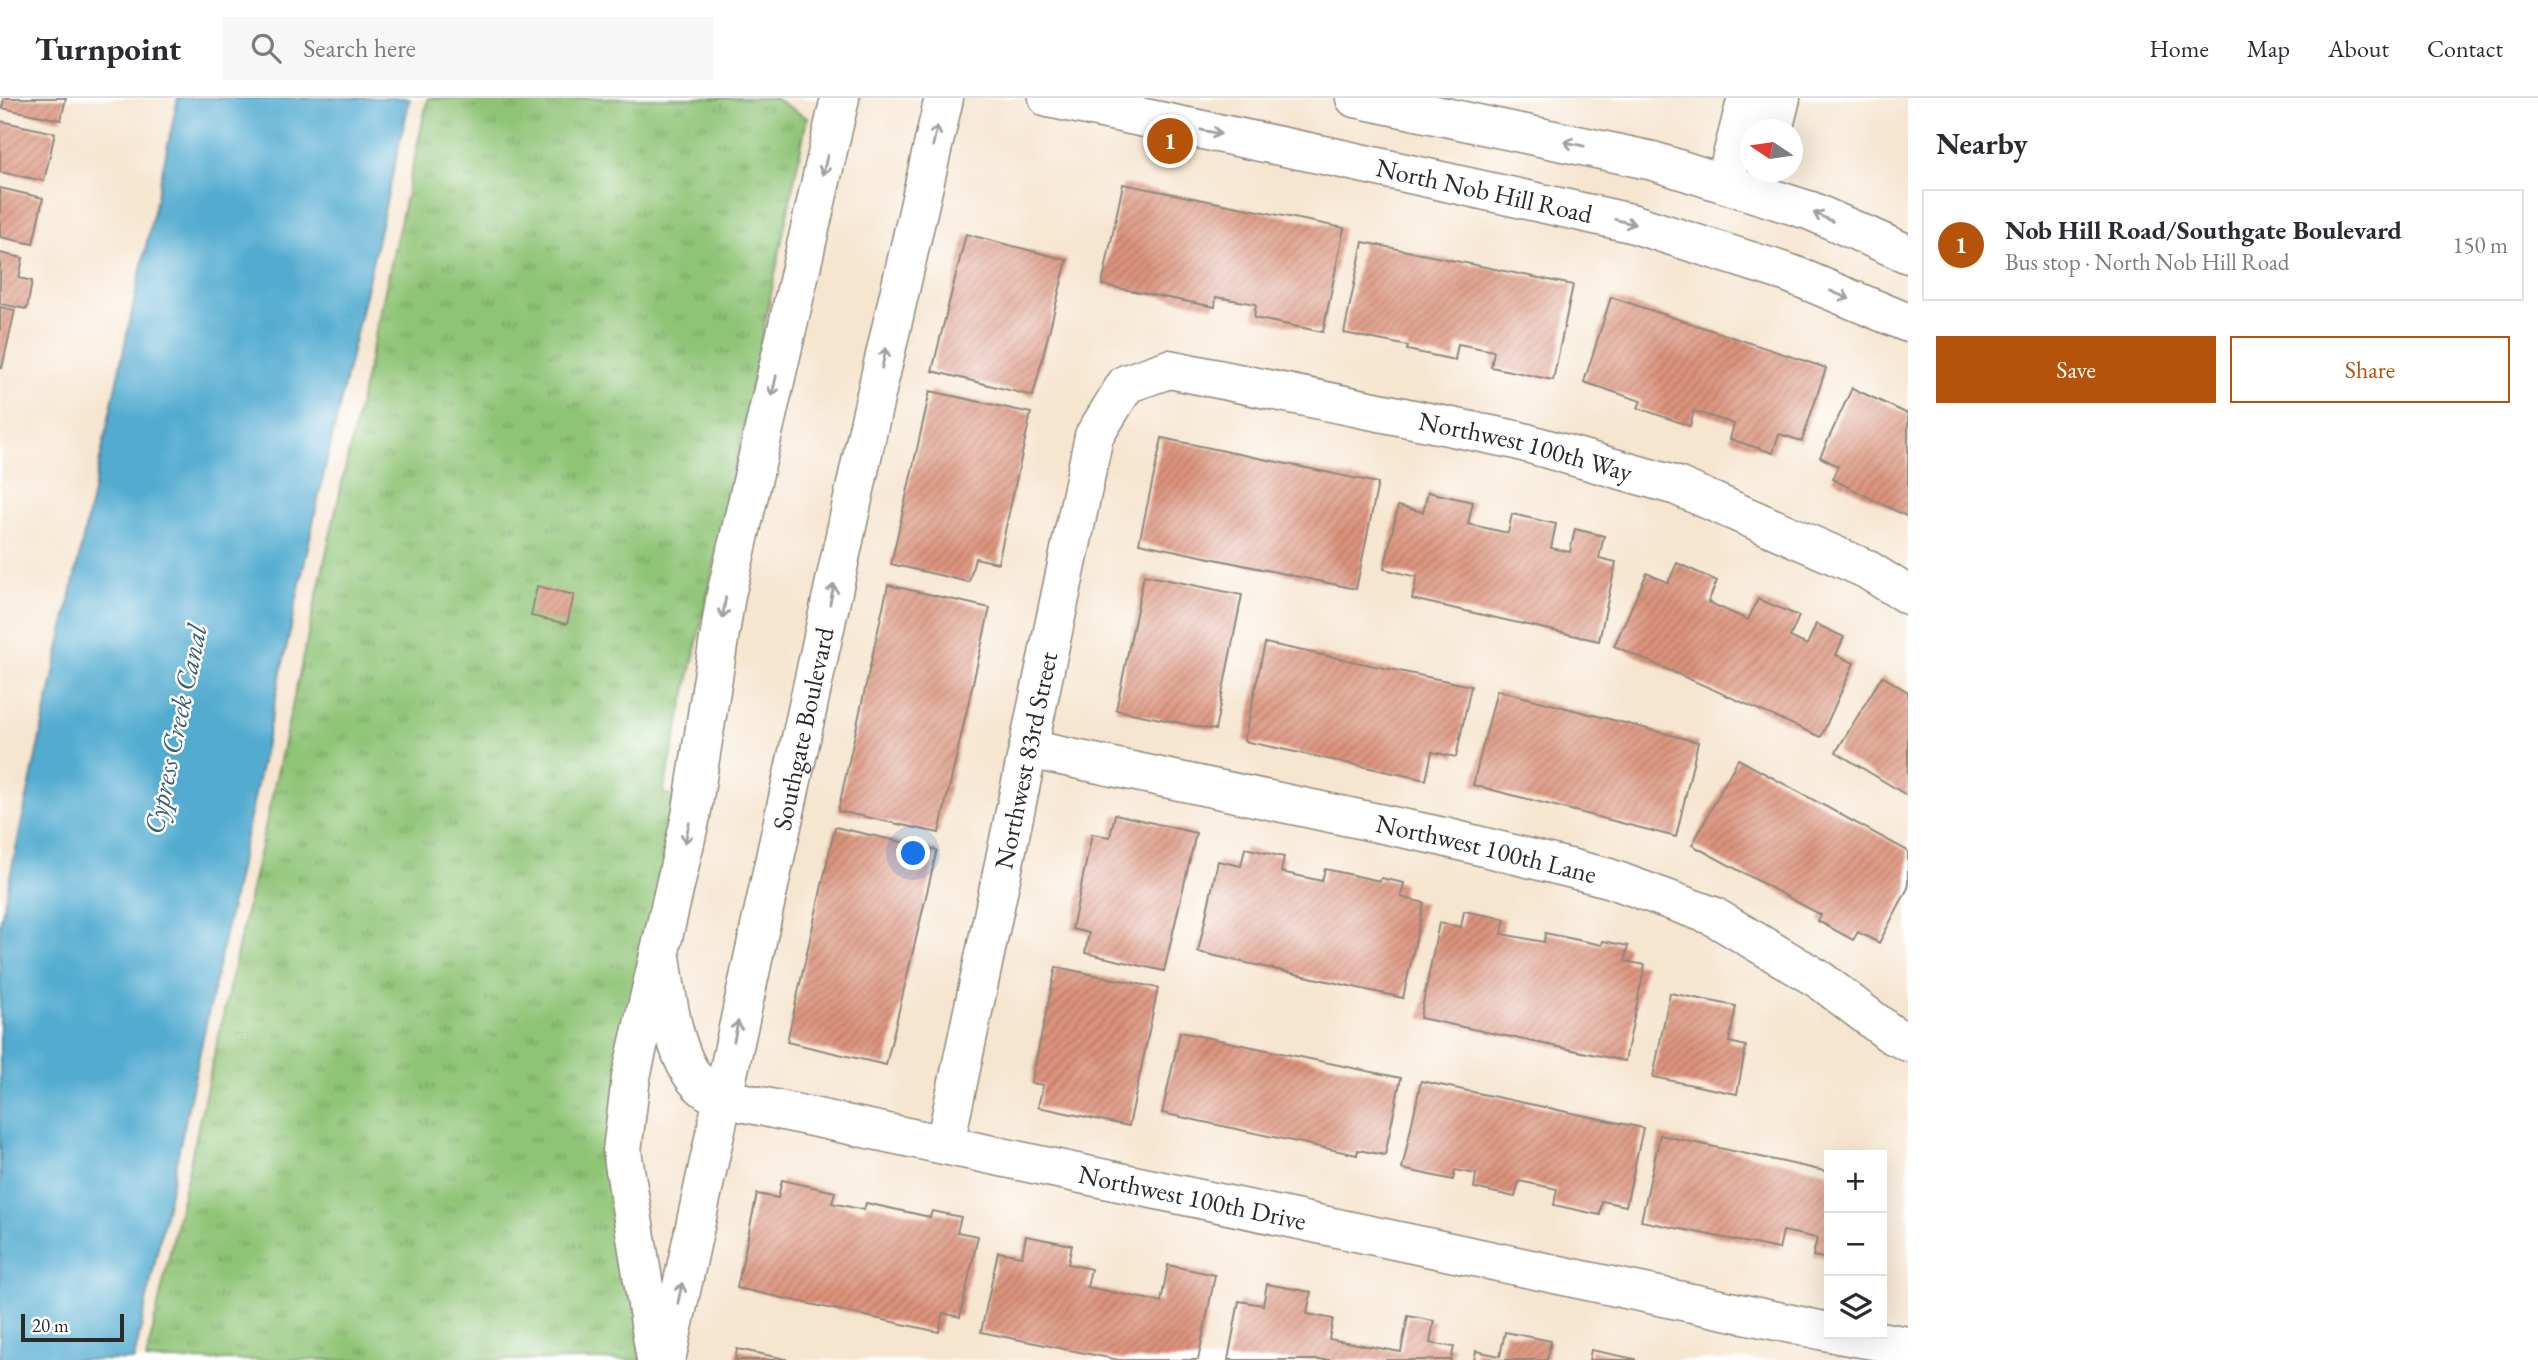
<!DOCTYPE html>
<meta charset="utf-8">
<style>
body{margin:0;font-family:"EB Garamond",serif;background:#f7f7f7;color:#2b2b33}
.controls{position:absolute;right:21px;bottom:21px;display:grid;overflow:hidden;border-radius:0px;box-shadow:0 7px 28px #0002}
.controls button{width:63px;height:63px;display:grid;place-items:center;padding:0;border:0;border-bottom:2px solid #e1e1e2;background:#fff;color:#2b2b33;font:35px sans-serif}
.compass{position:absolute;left:1740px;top:21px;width:63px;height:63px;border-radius:50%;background:#fff;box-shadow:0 7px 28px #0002;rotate:283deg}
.scale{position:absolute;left:21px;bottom:18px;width:103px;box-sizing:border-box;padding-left:7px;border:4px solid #2b2b2b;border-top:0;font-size:19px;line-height:24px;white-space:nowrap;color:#2b2b2b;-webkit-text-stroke:5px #fff;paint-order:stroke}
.you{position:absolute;left:914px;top:756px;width:24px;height:24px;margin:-18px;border:5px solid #fff;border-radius:50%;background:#1a73e8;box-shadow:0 0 0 10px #1a73e833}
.badge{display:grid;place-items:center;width:46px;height:46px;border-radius:50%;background:#b45309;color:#fff;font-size:23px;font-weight:700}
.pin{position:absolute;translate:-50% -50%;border:4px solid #fff;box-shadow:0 2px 7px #0006}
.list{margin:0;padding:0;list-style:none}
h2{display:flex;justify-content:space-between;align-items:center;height:91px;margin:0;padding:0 28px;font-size:30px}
h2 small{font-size:23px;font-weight:400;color:#7c7c81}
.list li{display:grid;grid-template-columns:46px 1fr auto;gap:21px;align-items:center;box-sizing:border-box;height:112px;margin:0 14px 14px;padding:0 14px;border:2px solid #e1e1e2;border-radius:0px}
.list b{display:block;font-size:26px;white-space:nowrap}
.list p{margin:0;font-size:23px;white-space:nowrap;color:#7c7c81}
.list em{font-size:23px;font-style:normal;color:#7c7c81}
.actions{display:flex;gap:14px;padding:21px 28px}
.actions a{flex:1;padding:16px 0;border:2px solid #b45309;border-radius:0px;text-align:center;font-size:24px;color:#b45309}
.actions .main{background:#b45309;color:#fff}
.icon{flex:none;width:38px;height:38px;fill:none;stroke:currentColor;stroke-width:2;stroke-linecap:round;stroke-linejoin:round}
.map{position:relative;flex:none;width:1908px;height:1262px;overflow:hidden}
header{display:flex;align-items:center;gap:42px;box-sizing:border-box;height:98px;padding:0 35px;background:#fff;border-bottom:2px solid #e1e1e2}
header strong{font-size:33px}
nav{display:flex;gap:38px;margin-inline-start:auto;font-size:24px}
.search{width:490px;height:63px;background:#f7f7f7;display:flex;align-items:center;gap:18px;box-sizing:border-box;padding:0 24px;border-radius:0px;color:#7c7c81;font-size:26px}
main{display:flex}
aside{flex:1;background:#fff}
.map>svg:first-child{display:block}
.grass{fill:url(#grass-tufts);stroke:#5d7850;stroke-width:2}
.water{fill:#53acd0;stroke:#3f6c7e;stroke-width:2}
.building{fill:url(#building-hatch)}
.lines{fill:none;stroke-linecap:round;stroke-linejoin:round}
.minor-casing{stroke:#90887d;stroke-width:41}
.major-casing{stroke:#90887d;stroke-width:41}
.minor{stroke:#fff;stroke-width:38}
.major{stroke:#fff;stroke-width:38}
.oneway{stroke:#a0a0a0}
.labels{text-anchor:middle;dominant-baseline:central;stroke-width:5;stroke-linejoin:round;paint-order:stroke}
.street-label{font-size:26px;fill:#2b2b2b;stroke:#fff}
.water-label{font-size:28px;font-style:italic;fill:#3b5f6d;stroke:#fff}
</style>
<header>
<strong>Turnpoint</strong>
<div class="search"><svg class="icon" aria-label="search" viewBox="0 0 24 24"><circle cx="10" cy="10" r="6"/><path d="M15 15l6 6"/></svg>Search here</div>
<nav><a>Home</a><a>Map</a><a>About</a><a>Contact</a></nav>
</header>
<main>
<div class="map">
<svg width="1908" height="1262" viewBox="0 0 1908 1262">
<defs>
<pattern id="grass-tufts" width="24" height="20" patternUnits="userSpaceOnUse" patternTransform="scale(1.75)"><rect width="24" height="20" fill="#8fc476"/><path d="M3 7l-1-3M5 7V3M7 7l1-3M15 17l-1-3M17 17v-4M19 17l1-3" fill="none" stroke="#759f61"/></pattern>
<pattern id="building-hatch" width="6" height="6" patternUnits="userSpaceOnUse" patternTransform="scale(1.75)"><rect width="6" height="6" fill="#dc937b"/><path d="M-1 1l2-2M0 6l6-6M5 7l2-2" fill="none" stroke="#b37865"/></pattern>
</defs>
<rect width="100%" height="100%" fill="#fff"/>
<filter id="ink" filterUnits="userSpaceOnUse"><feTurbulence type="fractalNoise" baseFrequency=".0143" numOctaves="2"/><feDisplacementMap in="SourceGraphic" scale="14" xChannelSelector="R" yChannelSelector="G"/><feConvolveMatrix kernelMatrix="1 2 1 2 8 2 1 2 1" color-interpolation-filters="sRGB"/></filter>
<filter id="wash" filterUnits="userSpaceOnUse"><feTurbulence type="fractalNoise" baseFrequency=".00686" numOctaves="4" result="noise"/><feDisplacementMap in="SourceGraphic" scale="28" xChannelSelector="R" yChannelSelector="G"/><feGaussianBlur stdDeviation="1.57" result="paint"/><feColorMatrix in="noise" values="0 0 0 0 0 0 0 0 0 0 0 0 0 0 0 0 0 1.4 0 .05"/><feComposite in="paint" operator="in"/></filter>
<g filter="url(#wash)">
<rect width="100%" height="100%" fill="#f6e5cf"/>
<path class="grass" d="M428,0H774L807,20L727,410L663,696L682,700L631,941L641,1262H146Z"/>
<path class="water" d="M178,0H410L319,397L134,1262H0V825Z"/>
<g id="blocks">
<path class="building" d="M4,0H66L61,22L2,10Z
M0,23L55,35L44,83L0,74Z
M1123,86L1344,130L1323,234L1254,220L1256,206L1216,199L1215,209L1102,187Z
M0,90L43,100L33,146L0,139Z
M966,136L1067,162L1033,298L932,273Z
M1363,144L1573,187L1553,282L1491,269L1494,253L1458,246L1455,262L1407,252L1408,248L1344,235Z
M0,155L23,160L19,180L32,183L27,211L0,206Z
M1611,199L1826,270L1802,343L1779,336L1773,355L1730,341L1734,326L1694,313L1690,328L1638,310L1641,303L1584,284Z
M0,209L15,212L2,270H0Z
M1852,290L1908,316V419L1832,381L1838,368L1820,359Z
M930,293L1031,315L998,465L975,460L969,484L891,466Z
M1162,340L1378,385L1356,491L1139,445Z
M1428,394L1473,404L1468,426L1508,435L1512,416L1556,426L1551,450L1570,454L1575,431L1604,438L1599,460L1616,464L1599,543L1412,501L1417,479L1384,471L1398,408L1423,414Z
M1677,465L1717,483L1708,504L1748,522L1758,501L1799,518L1790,539L1807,547L1816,526L1844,539L1836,557L1854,565L1821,639L1614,548L1647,475L1668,485Z
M1144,477L1242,497L1215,632L1116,612Z
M888,487L990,510L939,735L838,713Z
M537,488L574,497L567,526L531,518Z
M1265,545L1471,588L1456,659L1432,654L1426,682L1244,643Z
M1882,578L1908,594V698L1836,654Z
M1497,592L1698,644L1676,739L1473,687Z
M1738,661L1908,753V790L1879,845L1858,834L1853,842L1818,823L1821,817L1692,747Z
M1115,716L1196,735L1164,873L1085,855L1089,835L1072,831L1092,736L1110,739Z
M835,729L937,752L886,967L787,944Z
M1245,750L1284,759L1281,774L1322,783L1325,771L1380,783L1381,780L1404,785L1401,799L1424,805L1403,900L1198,854L1218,763L1241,768Z
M1464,813L1505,821L1502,836L1544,844L1545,835L1602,847L1603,843L1628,848L1625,863L1645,867L1625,963L1420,920L1439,825L1461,829Z
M1056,869L1158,890L1129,1028L1038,1009L1043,987L1031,985Z
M1670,895L1736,908L1729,944L1746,948L1737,996L1653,979Z
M1180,934L1401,980L1385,1057L1358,1052L1357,1057L1162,1015Z
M1421,983L1643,1030L1626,1108L1602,1103L1600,1117L1554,1107L1557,1091L1519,1083L1515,1099L1474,1090L1476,1076L1455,1072L1453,1082L1402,1071Z
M1660,1037L1829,1074V1161L1813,1158L1817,1140L1783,1133L1779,1151L1641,1123Z
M782,1082L835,1094L832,1105L864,1112L866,1105L930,1119L932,1113L961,1119L957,1134L978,1138L960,1219L943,1215L939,1234L737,1190L757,1096L778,1100Z
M1026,1138L1072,1147L1068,1166L1091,1171L1087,1189L1161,1204L1168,1167L1215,1177L1198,1262H1119L981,1234L998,1154L1022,1158Z
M1267,1186L1311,1194L1307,1216L1333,1221L1329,1241L1401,1254L1408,1218L1434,1223L1430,1245L1454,1249L1451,1262H1228L1239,1203L1263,1207Z
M1505,1234L1551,1243L1547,1262H1474L1476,1253L1500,1258Z
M737,1251L786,1261V1262H735Z
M1591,1252L1635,1261V1262H1589Z"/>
</g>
</g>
<g filter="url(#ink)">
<use href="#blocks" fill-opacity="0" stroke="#90887d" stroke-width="2"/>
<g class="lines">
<defs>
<g id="minor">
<path d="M1773,32L1781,0"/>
<path d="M1725,85L1747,0"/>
<path id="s1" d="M1028,651L1444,739L1609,780L1713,818L1820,882L1891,936L1908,944"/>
<path id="s2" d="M660,852C666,889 672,964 703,989C708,994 716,997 722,1000L1829,1234"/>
<path id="s3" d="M945,1046L1094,338L1126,286L1169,271L1516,342L1677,388L1866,471L1908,497"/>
<path d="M1838,1236L1908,1248"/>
<path d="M656,1262L622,1053L631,979L691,718L726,497L840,0"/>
<path id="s4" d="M666,1262L869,327L944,0"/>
</g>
<g id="major">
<path id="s5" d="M1048,0L1333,59L1631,125L1791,176L1908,225"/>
<path d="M1355,0L1653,63L1811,113L1908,156"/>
</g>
</defs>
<use href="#minor" class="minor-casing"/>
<use href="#major" class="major-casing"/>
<use href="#minor" class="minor"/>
<use href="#major" class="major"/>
</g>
<defs><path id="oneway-shaft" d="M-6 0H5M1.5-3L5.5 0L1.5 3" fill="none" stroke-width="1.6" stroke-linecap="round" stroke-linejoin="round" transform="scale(1.75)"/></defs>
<g class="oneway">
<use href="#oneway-shaft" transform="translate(1211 34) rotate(12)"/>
<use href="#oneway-shaft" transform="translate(935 38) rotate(-77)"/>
<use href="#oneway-shaft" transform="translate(1574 46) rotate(-168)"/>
<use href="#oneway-shaft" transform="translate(825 67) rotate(103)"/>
<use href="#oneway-shaft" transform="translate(1823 119) rotate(-156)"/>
<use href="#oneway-shaft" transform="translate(1625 124) rotate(14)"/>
<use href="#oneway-shaft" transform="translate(1840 197) rotate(23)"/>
<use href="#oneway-shaft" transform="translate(884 260) rotate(-77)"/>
<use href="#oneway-shaft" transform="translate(774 288) rotate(103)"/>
<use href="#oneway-shaft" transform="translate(832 496) rotate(-78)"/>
<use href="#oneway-shaft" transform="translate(724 510) rotate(99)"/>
<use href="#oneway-shaft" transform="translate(687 735) rotate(103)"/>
<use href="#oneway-shaft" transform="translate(736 933) rotate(-78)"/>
<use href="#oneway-shaft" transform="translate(680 1195) rotate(-78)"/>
</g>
</g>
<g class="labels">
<g class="street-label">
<text stroke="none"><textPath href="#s5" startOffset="446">North Nob Hill Road</textPath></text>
<text stroke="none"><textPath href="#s3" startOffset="1195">Northwest 100th Way</textPath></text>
<text stroke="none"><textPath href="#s4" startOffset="646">Southgate Boulevard</textPath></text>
<text stroke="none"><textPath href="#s3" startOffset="392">Northwest 83rd Street</textPath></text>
<text stroke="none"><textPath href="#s1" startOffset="469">Northwest 100th Lane</textPath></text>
<text stroke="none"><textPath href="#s2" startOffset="649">Northwest 100th Drive</textPath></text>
</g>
<g class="water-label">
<text transform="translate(175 631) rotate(-78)">Cypress Creek Canal</text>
</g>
</g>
</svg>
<div class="controls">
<button>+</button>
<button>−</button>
<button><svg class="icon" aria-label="layers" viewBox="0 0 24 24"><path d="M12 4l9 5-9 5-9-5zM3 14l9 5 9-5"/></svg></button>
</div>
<svg class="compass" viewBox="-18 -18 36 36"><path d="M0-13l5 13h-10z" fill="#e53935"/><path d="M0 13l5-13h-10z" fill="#7c7c81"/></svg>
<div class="scale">20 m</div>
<div class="you"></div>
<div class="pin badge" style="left:1170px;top:43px">1</div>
</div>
<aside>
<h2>Nearby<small></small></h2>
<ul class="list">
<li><span class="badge">1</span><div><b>Nob Hill Road/Southgate Boulevard</b><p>Bus stop · North Nob Hill Road</p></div><em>150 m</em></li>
</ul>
<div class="actions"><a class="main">Save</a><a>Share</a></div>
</aside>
</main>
